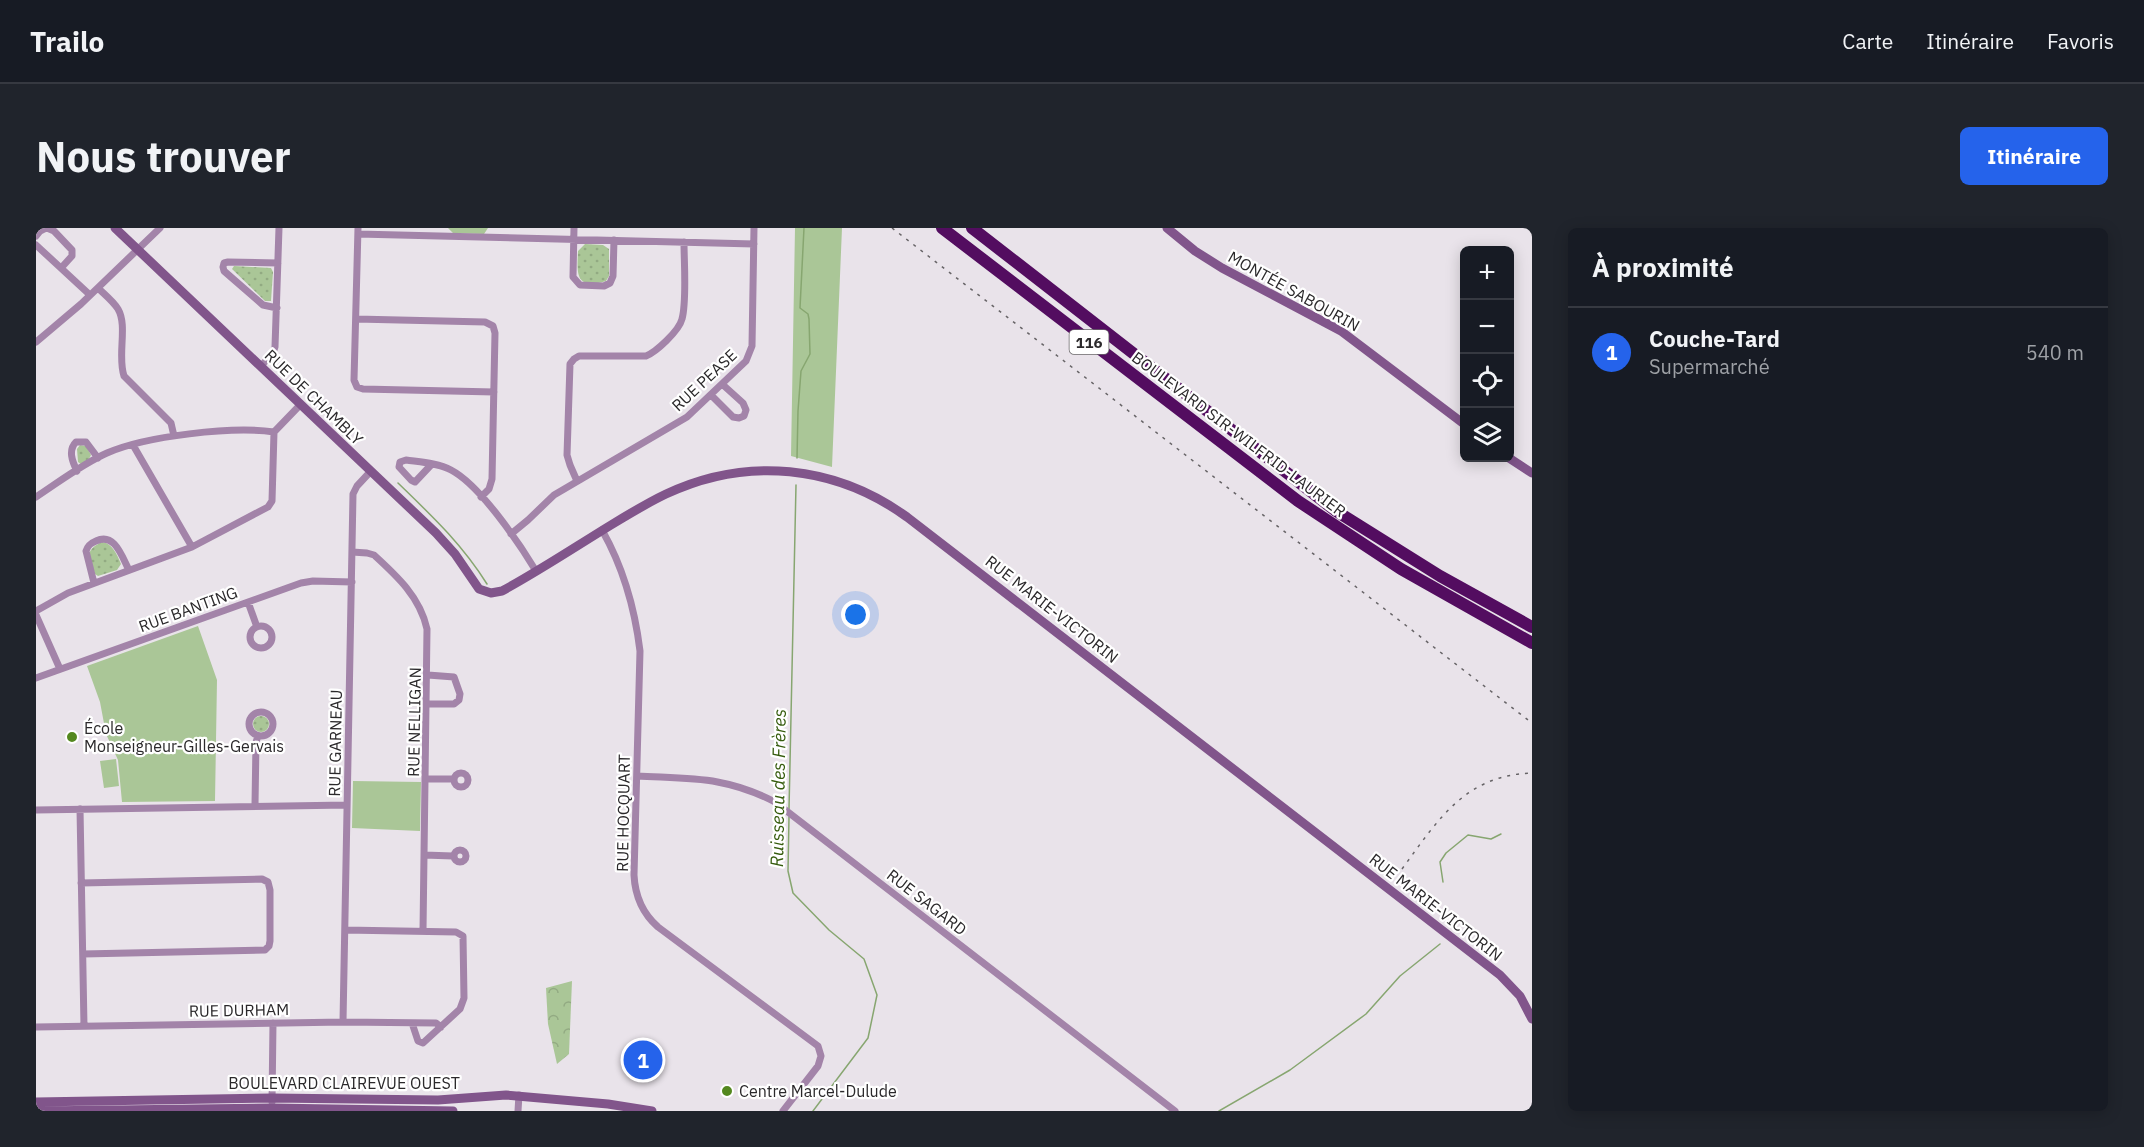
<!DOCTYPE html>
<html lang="fr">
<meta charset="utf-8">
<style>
body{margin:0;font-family:"IBM Plex Sans",sans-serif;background:#20242c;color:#f1f3f6}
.controls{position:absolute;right:18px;top:18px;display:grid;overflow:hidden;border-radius:9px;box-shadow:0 3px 15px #0003}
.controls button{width:54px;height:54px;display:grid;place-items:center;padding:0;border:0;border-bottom:2px solid #363941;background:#171b24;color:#f1f3f6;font:30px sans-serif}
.you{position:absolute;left:820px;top:387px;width:21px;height:21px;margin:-15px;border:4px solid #fff;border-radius:50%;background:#1a73e8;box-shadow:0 0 0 9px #1a73e833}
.badge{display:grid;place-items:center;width:39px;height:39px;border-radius:50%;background:#2563eb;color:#fff;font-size:20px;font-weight:700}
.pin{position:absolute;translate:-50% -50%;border:3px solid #fff;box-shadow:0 2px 6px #0006}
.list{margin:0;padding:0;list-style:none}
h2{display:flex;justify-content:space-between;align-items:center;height:78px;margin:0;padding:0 24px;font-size:26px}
h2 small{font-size:20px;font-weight:400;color:#9ea1a6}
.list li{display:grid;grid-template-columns:39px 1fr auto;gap:18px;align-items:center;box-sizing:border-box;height:90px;padding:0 24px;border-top:2px solid #363941}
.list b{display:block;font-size:22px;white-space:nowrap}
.list p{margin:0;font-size:20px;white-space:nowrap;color:#9ea1a6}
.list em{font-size:20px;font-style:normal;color:#9ea1a6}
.icon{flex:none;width:33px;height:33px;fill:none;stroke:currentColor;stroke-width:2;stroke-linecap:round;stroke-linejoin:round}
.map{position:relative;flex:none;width:1496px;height:883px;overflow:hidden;border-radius:9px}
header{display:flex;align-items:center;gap:36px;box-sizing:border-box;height:84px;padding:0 30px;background:#171b24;border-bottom:2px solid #363941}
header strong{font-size:28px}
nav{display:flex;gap:33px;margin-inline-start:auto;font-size:21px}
.intro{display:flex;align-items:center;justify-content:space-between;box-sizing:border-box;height:144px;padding:0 36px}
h1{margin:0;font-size:42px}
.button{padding:15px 27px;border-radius:9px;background:#2563eb;color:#fff;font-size:21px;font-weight:700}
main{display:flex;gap:36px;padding:0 36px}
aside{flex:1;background:#171b24;border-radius:9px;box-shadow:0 3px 15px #0003}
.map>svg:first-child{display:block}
.grass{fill:url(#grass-dots)}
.forest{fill:url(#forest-crowns)}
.green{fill:#aac697}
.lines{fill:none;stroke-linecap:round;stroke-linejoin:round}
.stream{stroke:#87a670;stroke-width:1.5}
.street{stroke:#a384a9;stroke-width:7}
.secondary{stroke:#81558b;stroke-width:9}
.highway{stroke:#530d60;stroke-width:12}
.rail{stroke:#676467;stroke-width:1.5;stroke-dasharray:3 6;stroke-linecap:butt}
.poi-dot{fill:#54881f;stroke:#fff;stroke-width:2}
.labels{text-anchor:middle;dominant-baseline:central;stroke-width:4.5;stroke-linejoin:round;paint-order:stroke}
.shield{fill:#fff;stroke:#6b696b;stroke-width:1.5}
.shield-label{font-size:15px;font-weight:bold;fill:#2b292b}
.street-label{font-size:16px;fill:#2b292b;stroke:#fff}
.poi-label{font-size:16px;fill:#2b292b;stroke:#fff;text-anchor:start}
.water-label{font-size:18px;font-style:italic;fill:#365c0e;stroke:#fff}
</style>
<header>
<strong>Trailo</strong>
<nav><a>Carte</a><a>Itinéraire</a><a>Favoris</a></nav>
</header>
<div class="intro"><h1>Nous trouver</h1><a class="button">Itinéraire</a></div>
<main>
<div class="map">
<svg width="1496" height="883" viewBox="0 0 1496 883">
<defs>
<pattern id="grass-dots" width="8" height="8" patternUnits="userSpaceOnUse" patternTransform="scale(1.5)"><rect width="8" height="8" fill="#aac697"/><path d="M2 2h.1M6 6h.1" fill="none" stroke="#92aa82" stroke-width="1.8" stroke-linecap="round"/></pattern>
<pattern id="forest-crowns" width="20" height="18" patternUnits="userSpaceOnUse" patternTransform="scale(1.5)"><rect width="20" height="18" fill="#aac697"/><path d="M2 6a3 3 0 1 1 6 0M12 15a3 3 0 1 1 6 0" fill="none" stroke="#92aa82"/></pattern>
</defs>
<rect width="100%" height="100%" fill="#e9e3ea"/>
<path class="grass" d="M549,16L567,17L573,21V48L570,53C539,62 541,46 542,23Z
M198,38L235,40L237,44L235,73H229L196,41Z
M44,217L50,218L55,227L53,231L45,236L42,234L41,221Z
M66,314C76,315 81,326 85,336L81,342L62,348L59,346C54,329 47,323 66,314Z
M217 496a8 8 0 1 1 16 0a8 8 0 1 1-16 0Z"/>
<path class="forest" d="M536,753L533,826L521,836L512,796L510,760Z"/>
<path class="green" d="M412,0H452L448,6L417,5Z
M759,0H806L796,239L755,228Z
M162,398L181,452L179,573L86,574L82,532L70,506L64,474L51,438Z
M80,531L83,558L68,560L64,533Z
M317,553L385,554L384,603L316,600Z"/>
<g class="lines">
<path class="stream" d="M761,230L762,183L765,143L774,126L773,91L772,86L764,80L768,0
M362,255C396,288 425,315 451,356
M753,581L760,257
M753,589L752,643L757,665L793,702L828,731L841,767L832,810L777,883
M1407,654L1404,634L1410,625L1432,607L1455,611L1465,606
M1183,883L1254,842L1330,786L1364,748L1404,716"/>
<path class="street" d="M11,0L18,3L36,22V28L26,39
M322,0L318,152L321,159L327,161L458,164
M538,0L537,49L544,57L568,58L574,55L577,48L578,12
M322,6L718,16
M0,8L4,3L10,0
M0,17L54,67
M62,60C68,66 77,73 82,81C92,98 81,128 88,148L135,195L138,208
M241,80L227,77L188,43L187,39L188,35L192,34L242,35
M320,91L449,94L457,98L459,105L456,251L453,261L445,269
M0,114L45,76L124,0
M225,138L237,125L239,119L243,0
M675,167L697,189L703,190L708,188L710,182L707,175L686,156
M97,217L156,319
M395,237L379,254L375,252L363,239L364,234L370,232C384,234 402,235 415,242C444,257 483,315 500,343
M41,243C36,233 32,222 40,214H50L62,230
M541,253L534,237L531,227L534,136L538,131L543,128H610C620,124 643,103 646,91C651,73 648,35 648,14
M0,269C23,254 46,236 71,225C110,208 196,198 238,204L265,176
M566,302C587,339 599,382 604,423L598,647C599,667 606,685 622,699L782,818L785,828L782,838L747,883
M475,306L492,292L518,267L651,189L710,133L716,118L718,0
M316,324L331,325L338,327C361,348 384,369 391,401L387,703
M58,355L50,323C52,317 55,315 60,313C79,304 86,329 93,342
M212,374L221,399
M0,383L32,365L156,319L232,279L236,273L238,204
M0,387L24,441
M214 409a11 11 0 1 1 22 0a11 11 0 1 1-22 0Z
M0,450L265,355L277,353L316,354
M392,476H418L423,472L424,466L418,449L392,447
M213 496a12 12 0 1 1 24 0a12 12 0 1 1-24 0Z
M418 552a7 7 0 1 1 14 0a7 7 0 1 1-14 0Z
M601,548C655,551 689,548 739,574L1139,883
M390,551H417
M219,577L220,514L222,508
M44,581L48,798
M0,582L311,577
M418 628a6 6 0 1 1 12 0a6 6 0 1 1-12 0Z
M388,627L417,628
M45,655L226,651L232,654L234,662V713L233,718L229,722L47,726
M309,702L420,704L427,708L428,770L424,781L387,815L382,813L376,795
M307,794L317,266L321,258L335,243
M0,799L307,794L400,795L405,799
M236,874L237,795
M482,883L483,867"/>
<path class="secondary" d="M79,0L400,305L419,326L443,361L455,365L466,363C503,343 539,319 575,297C593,286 611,275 630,266C711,228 799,237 871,289L1464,747L1484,768L1496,791
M1131,0L1159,23L1186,40L1305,103L1428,196
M1473,230L1496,245
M0,874L236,870L402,872L470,867L572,876L616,883
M0,883L236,880L417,883"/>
<path class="highway" d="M906,0L1262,273L1365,341L1496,415
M936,0L1300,283L1404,348L1496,399"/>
<path class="rail" d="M856,0L1496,495
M1366,641C1402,592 1429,547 1496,545"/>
</g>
<g class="poi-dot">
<circle cx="36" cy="509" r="6"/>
<circle cx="691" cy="863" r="6"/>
</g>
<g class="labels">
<rect class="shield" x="1033.5" y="102" width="39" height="24" rx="4.5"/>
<g class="shield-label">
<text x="1053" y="114">116</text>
</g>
<g class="street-label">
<text transform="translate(1258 63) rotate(29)">MONTÉE SABOURIN</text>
<text transform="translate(668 152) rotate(-43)">RUE PEASE</text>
<text transform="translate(278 169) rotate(44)">RUE DE CHAMBLY</text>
<text transform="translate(1203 206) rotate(37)">BOULEVARD SIR-WILFRID-LAURIER</text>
<text transform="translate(152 381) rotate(-20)">RUE BANTING</text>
<text transform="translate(1016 381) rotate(38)">RUE MARIE-VICTORIN</text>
<text transform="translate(378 494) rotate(-89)">RUE NELLIGAN</text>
<text transform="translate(299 515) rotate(-89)">RUE GARNEAU</text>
<text transform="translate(587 585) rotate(-89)">RUE HOCQUART</text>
<text transform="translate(891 674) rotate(38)">RUE SAGARD</text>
<text transform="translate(1400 679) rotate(38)">RUE MARIE-VICTORIN</text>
<text transform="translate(203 782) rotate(-1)">RUE DURHAM</text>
<text x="308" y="855">BOULEVARD CLAIREVUE OUEST</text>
</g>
<g class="poi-label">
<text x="48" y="500">École<tspan x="48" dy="18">Monseigneur-Gilles-Gervais</tspan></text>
<text x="703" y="863">Centre Marcel-Dulude</text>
</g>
<g class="water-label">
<text transform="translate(742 560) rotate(-89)">Ruisseau des Frères</text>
</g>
</g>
</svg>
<div class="controls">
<button>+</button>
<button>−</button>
<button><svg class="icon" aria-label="locate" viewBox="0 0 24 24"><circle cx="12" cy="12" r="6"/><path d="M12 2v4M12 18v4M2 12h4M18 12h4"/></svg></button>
<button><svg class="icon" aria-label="layers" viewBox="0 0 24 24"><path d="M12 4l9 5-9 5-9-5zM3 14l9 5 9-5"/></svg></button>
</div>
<div class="you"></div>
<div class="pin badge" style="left:607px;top:832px">1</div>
</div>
<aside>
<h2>À proximité<small></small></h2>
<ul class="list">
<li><span class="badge">1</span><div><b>Couche-Tard</b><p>Supermarché</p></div><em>540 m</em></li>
</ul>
</aside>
</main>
